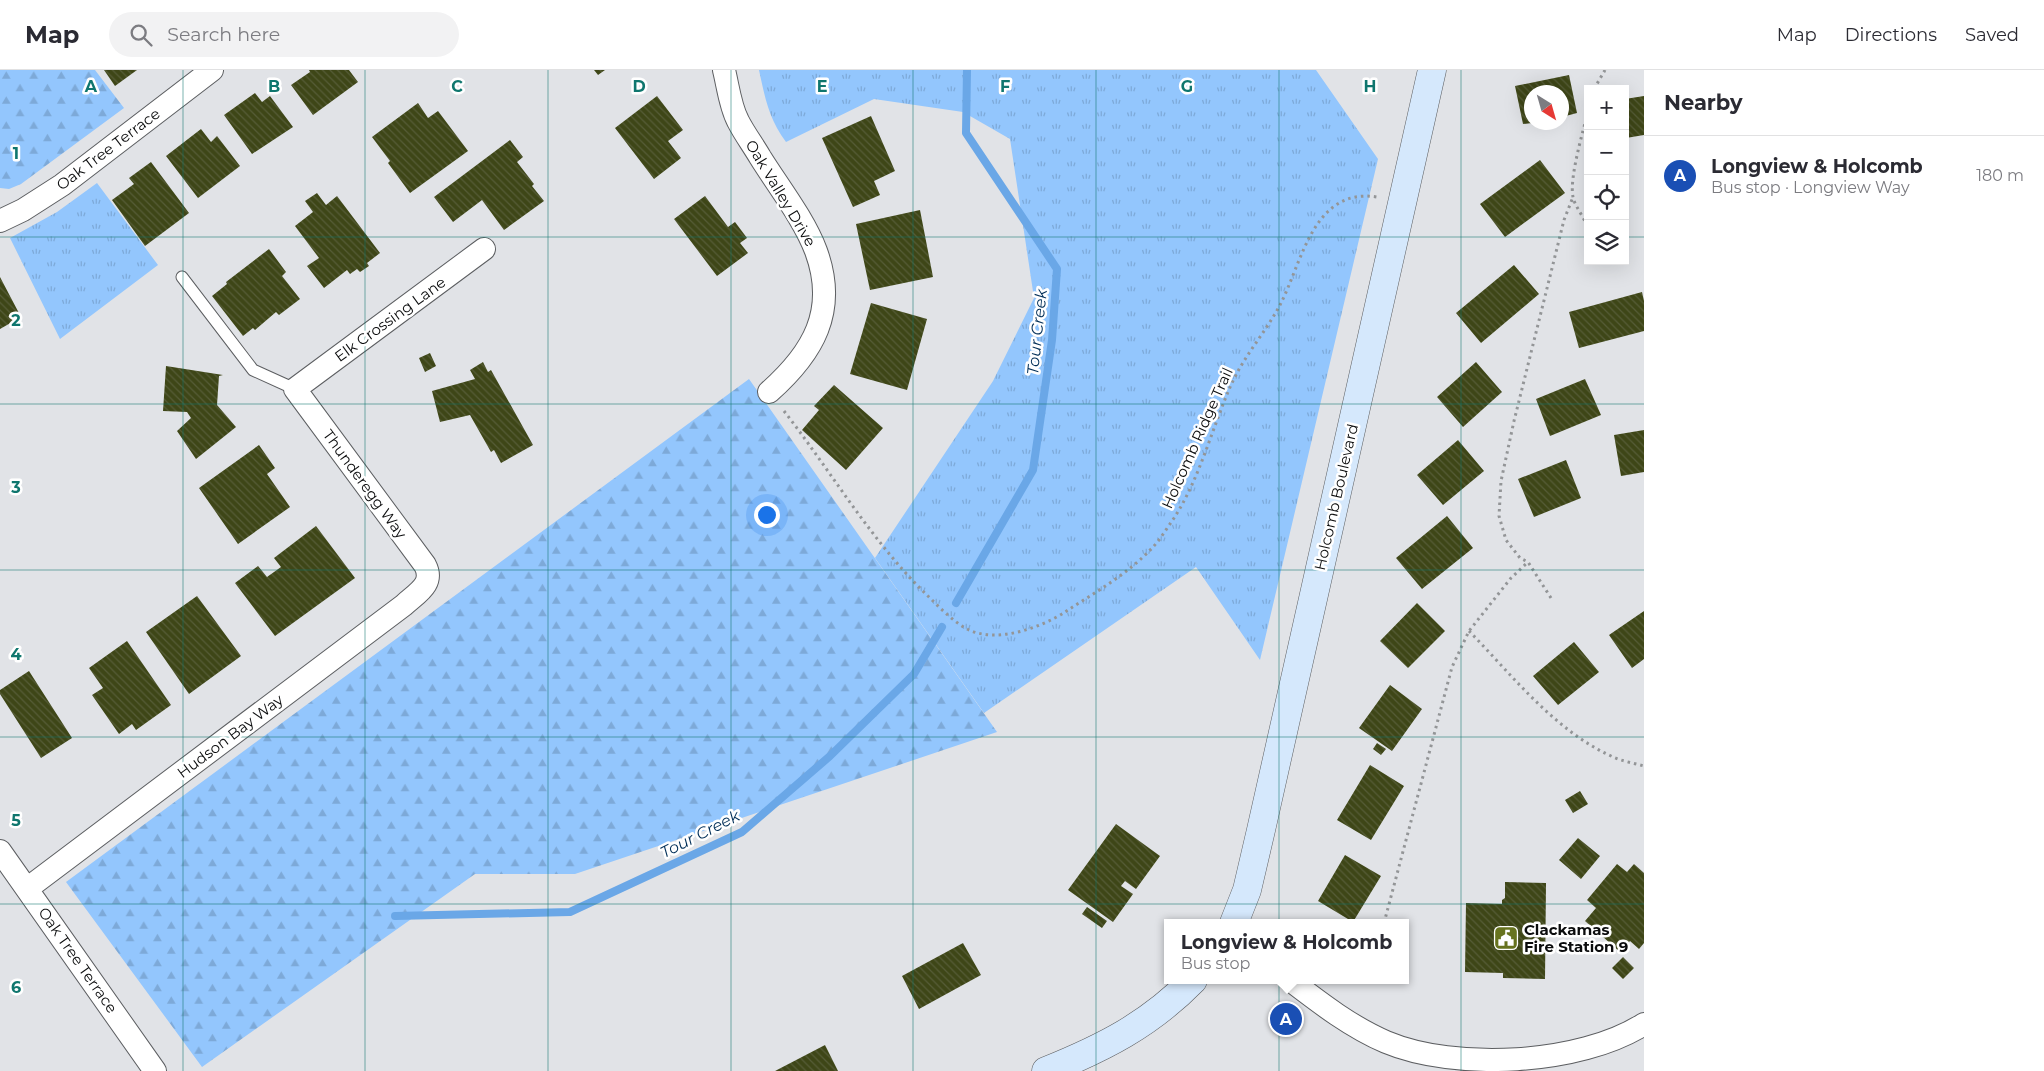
<!DOCTYPE html>
<meta charset="utf-8">
<style>
body{margin:0;font-family:Montserrat,sans-serif;background:#f2f2f3;color:#2b2b33}
.controls{position:absolute;right:15px;top:15px;display:grid;overflow:hidden;border-radius:0px;box-shadow:0 5px 20px #0002}
.controls button{width:45px;height:45px;display:grid;place-items:center;padding:0;border:0;border-bottom:1px solid #e1e1e2;background:#fff;color:#2b2b33;font:25px sans-serif}
.compass{position:absolute;left:1524px;top:15px;width:45px;height:45px;border-radius:50%;background:#fff;box-shadow:0 5px 20px #0002;rotate:143deg}
.you{position:absolute;left:766px;top:444px;width:18px;height:18px;margin:-12px;border:4px solid #fff;border-radius:50%;background:#1a73e8;box-shadow:0 0 0 8px #1a73e833}
.badge{display:grid;place-items:center;width:32px;height:32px;border-radius:50%;background:#ea580c;color:#fff;font-size:16px;font-weight:700}
.pin{position:absolute;translate:-50% -50%;border:2px solid #fff;box-shadow:0 1px 5px #0006}
.popup{position:absolute;left:1164px;top:849px;width:245px;height:65px;box-sizing:border-box;display:grid;place-content:center;border-radius:0px;background:#fff;filter:drop-shadow(0 1px 4px #0005);font-size:16px;white-space:nowrap;color:#7c7c81}
.popup b{font-size:19px;color:#2b2b33}
.popup::after{content:'';position:absolute;left:50%;top:100%;margin-left:-10px;border:10px solid transparent;border-top-color:#fff}
.list{margin:0;padding:0;list-style:none}
h2{display:flex;justify-content:space-between;align-items:center;height:65px;margin:0;padding:0 20px;font-size:21px}
h2 small{font-size:16px;font-weight:400;color:#7c7c81}
.list li{display:grid;grid-template-columns:32px 1fr auto;gap:15px;align-items:center;box-sizing:border-box;height:80px;padding:0 20px;border-top:1px solid #e1e1e2}
.list b{display:block;font-size:19px;white-space:nowrap}
.list p{margin:0;font-size:16px;white-space:nowrap;color:#7c7c81}
.list em{font-size:16px;font-style:normal;color:#7c7c81}
.icon{flex:none;width:28px;height:28px;fill:none;stroke:currentColor;stroke-width:2;stroke-linecap:round;stroke-linejoin:round}
.map{position:relative;flex:none;width:1644px;height:1001px;overflow:hidden}
header{display:flex;align-items:center;gap:30px;box-sizing:border-box;height:70px;padding:0 25px;background:#fff;border-bottom:1px solid #e1e1e2}
header strong{font-size:24px}
nav{display:flex;gap:28px;margin-inline-start:auto;font-size:18px}
.search{width:350px;height:45px;background:#f2f2f3;display:flex;align-items:center;gap:12px;box-sizing:border-box;padding:0 18px;border-radius:28px;color:#7c7c81;font-size:19px}
main{display:flex}
aside{flex:1;background:#fff}
.map>svg:first-child{display:block}
.grass{fill:url(#grass-tufts)}
.forest{fill:url(#forest-firs)}
.lines{fill:none;stroke-linecap:round;stroke-linejoin:round}
.stream{stroke:#6aa7e7;stroke-width:8}
.building{fill:url(#building-back-hatch)}
.lane-casing{stroke:#5c5e61;stroke-width:13}
.street-casing{stroke:#5c5e61;stroke-width:24}
.secondary-casing{stroke:#5c5e61;stroke-width:29}
.path{stroke:#939597;stroke-width:3;stroke-dasharray:2.5 4;stroke-linecap:butt}
.lane{stroke:#fff;stroke-width:11}
.street{stroke:#fff;stroke-width:22}
.secondary{stroke:#d5e8fc;stroke-width:28}
.grid{fill:none;stroke:#0f766e;stroke-width:1;stroke-opacity:0.55}
.labels{text-anchor:middle;dominant-baseline:central;stroke-width:5;stroke-linejoin:round;paint-order:stroke}
.street-label{font-size:15px;fill:#0b0c0d;stroke:#fff}
.poi-label{font-size:15px;font-weight:bold;fill:#0b0c0d;stroke:#fff;text-anchor:start}
.water-label{font-size:16px;font-style:italic;fill:#002e57;stroke:#fff}
.grid-label{font-size:16px;text-anchor:middle;font-weight:bold;fill:#0f766e;stroke:#fff;stroke-width:5;stroke-linejoin:round;paint-order:stroke}
</style>
<header>
<strong>Map</strong>
<div class="search"><svg class="icon" aria-label="search" viewBox="0 0 24 24"><circle cx="10" cy="10" r="6"/><path d="M15 15l6 6"/></svg>Search here</div>
<nav><a>Map</a><a>Directions</a><a>Saved</a></nav>
</header>
<main>
<div class="map">
<svg width="1644" height="1001" viewBox="0 0 1644 1001">
<defs>
<pattern id="grass-tufts" width="24" height="20" patternUnits="userSpaceOnUse" patternTransform="scale(1.25)"><rect width="24" height="20" fill="#93c6fd"/><path d="M3 7l-1-3M5 7V3M7 7l1-3M15 17l-1-3M17 17v-4M19 17l1-3" fill="none" stroke="#7da9d8"/></pattern>
<pattern id="forest-firs" width="22" height="20" patternUnits="userSpaceOnUse" patternTransform="scale(1.25)"><rect width="22" height="20" fill="#93c6fd"/><path d="M5 1l3.5 6h-7zM16 11l3.5 6h-7z" fill="#7da9d8"/></pattern>
<pattern id="building-back-hatch" width="6" height="6" patternUnits="userSpaceOnUse" patternTransform="scale(1.25)"><rect width="6" height="6" fill="#3e4617"/><path d="M-1 5l2 2M0 0l6 6M5-1l2 2" fill="none" stroke="#565c37"/></pattern>
</defs>
<rect width="100%" height="100%" fill="#e1e3e7"/>
<path class="grass" d="M759,0H1316L1378,89L1260,590L1196,497L984,643L875,488L993,311L1034,228L1010,69L963,42L874,29L786,72C769,49 765,28 759,0Z
M97,113L158,195L60,269L10,168L57,142Z"/>
<path class="forest" d="M0,0H95L124,38L21,114L9,119L0,118Z
M749,309L997,662L575,804H475L202,997L66,812Z"/>
<g class="lines">
<path class="stream" d="M956,533L1033,400L1052,270L1057,199L966,63L967,0
M395,846L570,842L742,762L830,686L914,604L942,557"/>
</g>
<path class="building" d="M104,0H137L115,16Z
M309,0H349L358,12L313,45L291,15L310,2Z
M594,0H605L598,5Z
M1569,5L1577,43L1562,47V22H1532V53L1523,54L1515,16Z
M255,23L262,32L270,26L293,57L252,84L224,45Z
M657,26L683,60L668,71L681,88L654,109L615,58Z
M1644,26V65L1626,68L1625,29Z
M418,33L428,48L438,41L468,81L410,123L388,93L390,91L372,67Z
M871,46L895,101L874,111L880,125L853,137L822,68Z
M201,59L211,72L217,66L240,96L198,128L166,86Z
M510,70L523,87L517,92L534,114L532,116L544,131L504,160L482,130L453,152L434,127Z
M1540,90L1565,123L1505,167L1480,134Z
M151,92L189,143L145,176L112,130L134,114L129,108Z
M317,123L326,135L337,126L380,183L367,193L369,196L360,202L357,199L350,204L347,200L324,218L307,196L319,188L295,156L313,142L305,131Z
M705,126L728,157L735,152L747,168L740,173L748,183L717,206L674,149Z
M920,140L933,207L870,220L856,154Z
M269,179L286,202L282,206L300,229L279,245L276,242L255,260L253,258L243,266L212,226L227,214L226,212Z
M1514,195L1539,224L1481,273L1456,243Z
M0,207L21,247L0,259Z
M1642,222L1644,231V261L1579,278L1569,242Z
M871,233L927,249L907,320L850,304Z
M430,283L436,296L425,302L419,288Z
M483,292L488,302L491,300L533,375L501,393L494,380L491,382L470,345L440,352L432,321L475,309L470,300Z
M1476,292L1502,322L1463,357L1437,327Z
M166,296L223,305L219,306L217,335L236,357L196,389L177,361L191,348L187,342L163,341Z
M1585,309L1601,345L1550,366L1536,329Z
M834,315L883,358L846,400L802,360L819,340L814,336Z
M1644,360V402L1621,406L1614,365Z
M1458,370L1484,401L1443,435L1417,405Z
M259,375L275,398L267,404L290,437L238,474L199,418Z
M1566,390L1581,428L1534,447L1518,409Z
M1447,446L1473,478L1422,519L1396,488Z
M316,456L355,508L275,566L235,513L258,496L267,507L281,497L274,488Z
M197,526L241,586L189,624L146,562Z
M1417,533L1445,561L1408,598L1380,571Z
M1644,541V589L1632,598L1609,565Z
M127,571L171,635L136,660L132,654L119,664L92,625L103,618L89,598Z
M1574,572L1599,602L1558,635L1533,606Z
M29,601L72,668L41,688L0,624V620Z
M1390,615L1422,639L1392,681L1359,658Z
M1377,673L1386,679L1381,685L1373,679Z
M1370,695L1404,716L1371,770L1337,750Z
M1580,721L1588,734L1573,743L1565,730Z
M1116,754L1160,786L1136,819L1125,811L1121,816L1133,824L1113,852L1068,820Z
M1578,768L1600,786L1581,809L1559,790Z
M1345,785L1381,806L1353,852L1318,831Z
M1617,794L1627,802L1634,794L1644,803V873L1639,879L1630,871L1620,882L1585,851L1596,838L1587,830Z
M1505,812L1546,813L1545,909L1503,908V903L1465,902L1466,833L1502,834V830L1505,828Z
M1087,837L1107,851L1102,858L1082,844Z
M963,873L981,905L919,939L902,906Z
M1623,887L1634,898L1623,909L1612,898Z
M825,975L838,1001H775Z"/>
<g class="lines">
<defs>
<path id="lane" d="M182,207L253,300L295,319"/>
<path id="street" d="M724,0C728,16 730,36 738,51C744,63 753,75 760,87C778,116 804,149 816,181C838,241 813,283 769,322
M0,151L23,140L62,115L212,0
M0,781L155,1001
M28,818L404,535C417,523 435,514 425,495L295,319L484,179
M1290,910C1320,933 1351,957 1386,972C1455,1001 1580,995 1644,954"/>
<path id="secondary" d="M1234,853L1247,820L1261,760L1432,0
M1046,1001C1103,978 1149,955 1193,910"/>
</defs>
<use href="#lane" class="lane-casing"/>
<use href="#street" class="street-casing"/>
<use href="#secondary" class="secondary-casing"/>
<path class="path" d="M1594,19L1605,0
M1588,42C1583,61 1569,109 1573,127C1575,137 1585,148 1588,159
M784,341C833,404 873,474 931,529C941,539 954,552 967,559C996,574 1040,558 1065,542C1094,523 1128,504 1152,478C1160,470 1167,458 1174,448C1200,408 1212,358 1231,315C1244,286 1265,263 1280,235C1302,193 1313,117 1377,127
M1551,528L1528,492L1520,488L1506,470L1499,446L1501,411L1514,351L1564,150L1573,127
M1469,561C1512,605 1554,660 1611,686C1621,691 1633,693 1644,696
M1384,853L1452,597L1469,561L1511,508L1528,492"/>
<use href="#lane" class="lane"/>
<use href="#street" class="street"/>
<use href="#secondary" class="secondary"/>
</g>
<path class="grid" d="M183,0V1001M365,0V1001M548,0V1001M731,0V1001M913,0V1001M1096,0V1001M1279,0V1001M1461,0V1001M0,167H1588M1625,167H1644M0,334H1644M0,500H1644M0,667H1644M0,834H1644"/>
<defs>
<symbol id="civic-square" viewBox="-11 -11 22 22"><rect x="-9" y="-9" width="18" height="18" rx="4" fill="#67731f" stroke="#fff"/><path d="M-.6-6.5H3V-4.5H.6V-3L4-1V1h2V6H-6V1h2V-1L-.6-3ZM-1.2 2.5V6h2.4V2.5Z" fill="#fff"/></symbol>
</defs>
<g fill-rule="evenodd">
<use href="#civic-square" x="1492" y="854" width="28" height="28"/>
</g>
<g class="labels">
<g class="street-label">
<text transform="translate(108 79) rotate(-37)">Oak Tree Terrace</text>
<text transform="translate(781 123) rotate(59)">Oak Valley Drive</text>
<text transform="translate(390 249) rotate(-36)">Elk Crossing Lane</text>
<text transform="translate(1197 368) rotate(-66)">Holcomb Ridge Trail</text>
<text transform="translate(365 414) rotate(54)">Thunderegg Way</text>
<text transform="translate(1336 427) rotate(-77)">Holcomb Boulevard</text>
<text transform="translate(230 666) rotate(-37)">Hudson Bay Way</text>
<text transform="translate(78 890) rotate(55)">Oak Tree Terrace</text>
</g>
<g class="poi-label">
<text x="1524" y="859">Clackamas<tspan x="1524" dy="17">Fire Station 9</tspan></text>
</g>
<g class="water-label">
<text transform="translate(1037 262) rotate(-84)">Tour Creek</text>
<text transform="translate(700 764) rotate(-27)">Tour Creek</text>
</g>
</g>
<g class="grid-label">
<text x="91" y="22">A</text>
<text x="274" y="22">B</text>
<text x="457" y="22">C</text>
<text x="639" y="22">D</text>
<text x="822" y="22">E</text>
<text x="1005" y="22">F</text>
<text x="1187" y="22">G</text>
<text x="1370" y="22">H</text>
<text x="16" y="89">1</text>
<text x="16" y="256">2</text>
<text x="16" y="423">3</text>
<text x="16" y="590">4</text>
<text x="16" y="756">5</text>
<text x="16" y="923">6</text>
</g>
</svg>
<div class="controls">
<button>+</button>
<button>−</button>
<button><svg class="icon" aria-label="locate" viewBox="0 0 24 24"><circle cx="12" cy="12" r="6"/><path d="M12 2v4M12 18v4M2 12h4M18 12h4"/></svg></button>
<button><svg class="icon" aria-label="layers" viewBox="0 0 24 24"><path d="M12 4l9 5-9 5-9-5zM3 14l9 5 9-5"/></svg></button>
</div>
<svg class="compass" viewBox="-18 -18 36 36"><path d="M0-13l5 13h-10z" fill="#e53935"/><path d="M0 13l5-13h-10z" fill="#7c7c81"/></svg>
<div class="you"></div>
<div class="pin badge" style="left:1286px;top:949px;background:#1a4fb4">A</div>
<div class="popup"><b>Longview &amp; Holcomb</b>Bus stop</div>
</div>
<aside>
<h2>Nearby<small></small></h2>
<ul class="list">
<li><span class="badge" style="background:#1a4fb4">A</span><div><b>Longview &amp; Holcomb</b><p>Bus stop · Longview Way</p></div><em>180 m</em></li>
</ul>
</aside>
</main>
